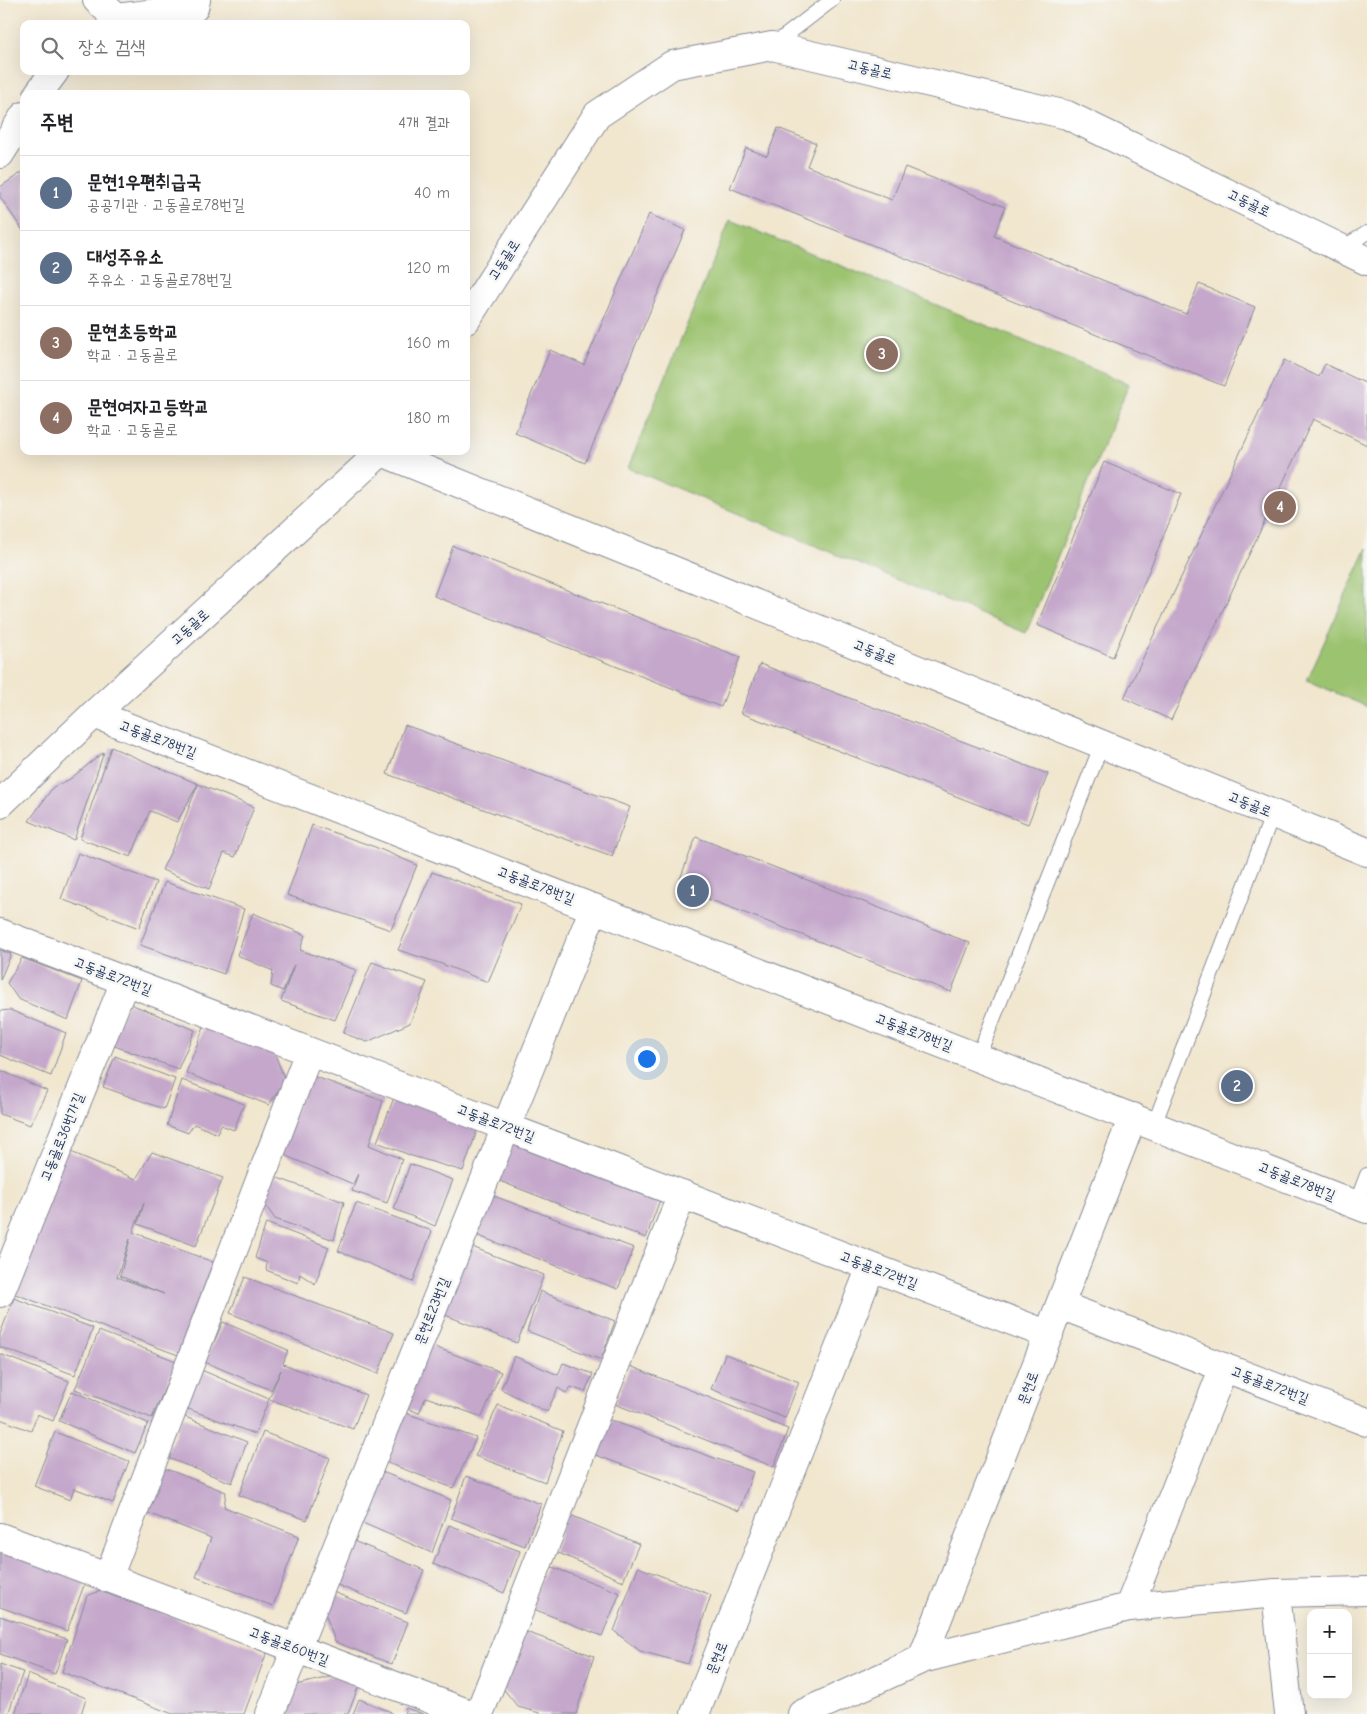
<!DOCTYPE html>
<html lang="ko">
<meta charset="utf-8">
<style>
body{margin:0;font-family:"Comic Neue","Poor Story",sans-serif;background:#f2f2f2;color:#202124}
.controls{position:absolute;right:15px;bottom:15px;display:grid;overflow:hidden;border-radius:10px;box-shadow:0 5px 20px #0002}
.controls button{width:45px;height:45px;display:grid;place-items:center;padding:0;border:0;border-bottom:1px solid #e0e0e0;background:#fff;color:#202124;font:25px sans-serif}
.you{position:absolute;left:646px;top:1058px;width:18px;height:18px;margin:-12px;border:4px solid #fff;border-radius:50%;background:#1a73e8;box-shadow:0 0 0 8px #1a73e833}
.badge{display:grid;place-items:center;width:32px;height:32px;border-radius:50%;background:#d1495b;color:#fff;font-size:16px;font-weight:700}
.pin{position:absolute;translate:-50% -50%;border:2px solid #fff;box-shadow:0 1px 5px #0006}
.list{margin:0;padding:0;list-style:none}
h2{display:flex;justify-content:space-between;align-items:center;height:65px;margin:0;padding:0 20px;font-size:21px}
h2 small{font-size:16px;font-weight:400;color:#757577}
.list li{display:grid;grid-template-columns:32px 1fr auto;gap:15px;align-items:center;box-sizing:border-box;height:75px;padding:0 20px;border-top:1px solid #e0e0e0}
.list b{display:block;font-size:19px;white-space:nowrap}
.list p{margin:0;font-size:16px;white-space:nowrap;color:#757577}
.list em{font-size:16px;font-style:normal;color:#757577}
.icon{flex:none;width:28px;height:28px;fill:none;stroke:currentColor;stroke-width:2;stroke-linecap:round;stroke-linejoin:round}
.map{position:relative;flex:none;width:1367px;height:1714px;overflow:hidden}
.search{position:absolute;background:#fff;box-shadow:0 5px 20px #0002;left:20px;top:20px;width:450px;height:55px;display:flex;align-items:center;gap:12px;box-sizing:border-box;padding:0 18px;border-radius:10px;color:#757577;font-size:19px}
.panel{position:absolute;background:#fff;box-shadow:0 5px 20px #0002;left:20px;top:90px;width:450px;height:365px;border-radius:10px}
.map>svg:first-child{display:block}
.green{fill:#9cc36f;stroke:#5c7966}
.building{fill:#c4a7cb;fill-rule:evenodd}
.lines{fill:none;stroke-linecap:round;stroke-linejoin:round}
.service-casing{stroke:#868a96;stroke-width:16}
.minor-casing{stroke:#868a96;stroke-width:30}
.tertiary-casing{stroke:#868a96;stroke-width:30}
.service{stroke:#fff;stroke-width:14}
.minor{stroke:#fff;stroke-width:28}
.tertiary{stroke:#fff;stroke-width:28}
.labels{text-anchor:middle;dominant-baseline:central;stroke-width:5;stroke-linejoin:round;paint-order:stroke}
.street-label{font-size:14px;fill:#1b2f5e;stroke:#f6f6f2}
</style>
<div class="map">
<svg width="1367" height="1714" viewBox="0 0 1367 1714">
<rect width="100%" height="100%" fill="#f6f6f2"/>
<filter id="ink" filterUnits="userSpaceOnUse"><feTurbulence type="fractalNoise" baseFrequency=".02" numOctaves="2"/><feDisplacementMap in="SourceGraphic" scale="10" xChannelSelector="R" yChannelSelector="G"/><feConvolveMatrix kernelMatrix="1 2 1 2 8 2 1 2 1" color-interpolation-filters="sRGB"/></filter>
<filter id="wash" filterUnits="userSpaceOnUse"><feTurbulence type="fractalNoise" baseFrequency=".0096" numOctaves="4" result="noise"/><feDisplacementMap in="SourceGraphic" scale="20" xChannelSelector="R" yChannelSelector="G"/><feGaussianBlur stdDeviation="1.12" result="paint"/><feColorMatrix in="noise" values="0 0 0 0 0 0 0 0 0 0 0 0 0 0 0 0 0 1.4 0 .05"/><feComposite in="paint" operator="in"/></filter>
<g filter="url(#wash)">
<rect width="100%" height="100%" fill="#f1e6ce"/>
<path class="green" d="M730,220L1129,384L1026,633L628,468Z
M1367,548V707L1307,680Z"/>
<g id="blocks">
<path class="building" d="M778,128L816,143L807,166L892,200L905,167L1005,207L994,236L1186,314L1199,284L1255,307L1224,386L730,188L746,148L767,156Z
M24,171V232L0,197V187Z
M649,214L685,230L585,463L515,433L550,350L584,365Z
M1284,360L1319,377L1325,364L1367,384V445L1313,419L1171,720L1124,698Z
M1104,462L1181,494L1113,657L1037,625Z
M453,546L740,657L721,707L434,596Z
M760,664L1048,774L1028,824L741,713Z
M405,725L630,807L612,856L387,774Z
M111,747L198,784L177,822L150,811L131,857L80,839Z
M104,752L74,840L29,821L53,787L70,779Z
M198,784L254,807L235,857L224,853L209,889L162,870L178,836Z
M312,825L375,847L417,865L391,930L287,895Z
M696,837L970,943L951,992L677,887Z
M78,853L156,882L139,928L61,899Z
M432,872L521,904L488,982L439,963L398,950Z
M165,882L244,909L224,974L140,945Z
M253,913L305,935L300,950L356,970L335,1020L281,1001L294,965L283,991L271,986L273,971L237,955Z
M0,950L11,954L0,980Z
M22,958L82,981L68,1020L18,999L7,983Z
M372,962L427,982L410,1023L367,1042L343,1033Z
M128,1003L195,1030L178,1069L109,1044Z
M10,1010L66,1033L51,1076L0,1055V1011Z
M205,1024L274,1052L285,1080L269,1105L186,1073Z
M115,1056L175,1079L164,1109L103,1087Z
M0,1070L47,1091L30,1125L0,1114Z
M310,1075L383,1101L369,1145L402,1159L387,1203L352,1191L358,1174L353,1184L279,1153Z
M182,1080L244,1104L234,1130L221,1125L218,1134L194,1124L188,1133L167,1125Z
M395,1095L478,1128L463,1171L412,1156L377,1142Z
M513,1142L661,1197L646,1238L497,1180Z
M66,1150L136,1179L152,1152L223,1178L196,1246L138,1224L144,1203L133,1232L213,1262L178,1355L10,1292ZM130,1239L120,1276L164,1294L117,1277Z
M410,1164L453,1180L435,1226L394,1209Z
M275,1177L344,1202L334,1240L275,1219L266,1206L262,1194Z
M491,1195L634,1248L618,1289L476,1235Z
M356,1203L432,1231L413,1282L338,1251Z
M266,1223L329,1247L315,1284L300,1274L298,1283L266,1270L267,1263L255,1258Z
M467,1245L544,1275L517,1343L440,1313Z
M245,1277L394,1333L378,1374L230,1313Z
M540,1291L615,1321L601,1360L527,1331Z
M14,1298L93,1328L75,1375L0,1347V1334Z
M223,1322L288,1350L283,1364L366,1395L353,1429L269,1399L255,1434L183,1407L199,1369L269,1399L281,1370L271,1390L205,1362Z
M99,1331L176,1361L152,1418L75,1389Z
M427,1344L501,1372L482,1417L426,1397L419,1413L403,1407Z
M0,1354L69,1381L53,1421L37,1414L31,1431L0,1419Z
M725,1354L799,1382L785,1418L711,1389Z
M514,1356L558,1375L563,1363L593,1374L585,1392L571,1387L566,1393L558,1388L547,1412L501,1389Z
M630,1366L788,1429L774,1467L615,1404Z
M72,1391L148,1423L135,1453L59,1421Z
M498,1405L563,1431L545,1482L475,1456Z
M403,1412L476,1438L453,1488L380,1460Z
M183,1416L247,1442L232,1483L165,1457Z
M607,1419L753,1472L739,1511L671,1483L593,1454Z
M55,1432L129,1461L113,1503L74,1488L70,1500L34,1486Z
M263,1432L330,1458L307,1520L239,1495Z
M161,1467L226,1492L224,1507L299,1536L273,1606L196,1577L211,1538L143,1511Z
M380,1471L451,1500L432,1553L358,1521Z
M466,1476L541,1504L525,1546L451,1518Z
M568,1514L639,1544L623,1581L554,1551Z
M449,1525L520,1551L504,1593L433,1564Z
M351,1540L424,1570L406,1613L335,1584Z
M0,1548L86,1580L67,1631L0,1607Z
M547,1565L620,1593L602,1636L531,1608Z
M638,1567L711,1595L688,1664L640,1651L614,1631Z
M100,1591L267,1652L244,1714H173L62,1672L87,1596Z
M333,1592L408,1622L392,1664L335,1642L324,1610Z
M0,1616L67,1639L55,1674L0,1654Z
M523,1631L594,1656L576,1714H543L518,1707L501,1686Z
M0,1664L23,1672L8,1714H0Z
M28,1674L86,1698L81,1714H15Z
M334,1676L359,1685L348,1714H281L292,1686Z
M359,1699L391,1712V1714H353Z
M406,1708L423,1714H404Z"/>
</g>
</g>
<g filter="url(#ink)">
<use href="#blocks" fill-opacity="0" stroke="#868a96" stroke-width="1"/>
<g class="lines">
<defs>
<path id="service" d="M772,46L832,0
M1342,248L1367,233
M978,1057L1102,744
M1154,1125L1273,813
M1356,1204L1367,1175"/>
<path id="minor" d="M97,0L117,18
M111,24L117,18L194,8L196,0
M38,94L55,71
M0,154L24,116
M382,452L1367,852
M0,933L1049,1335
M0,1293L125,981
M1060,1305L1367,1422
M0,1537L470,1714
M108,1578L309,1052
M1276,1593L1289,1714
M1129,1607L1224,1367
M922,1659L1133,1117
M270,1714L594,908
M479,1714L682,1194
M695,1714L871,1267"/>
<path id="tertiary" d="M466,320L597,115L672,65L772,46L1067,115L1367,261
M94,714L1367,1209
M0,804L94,714L382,451
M802,1714L922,1659L1129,1607L1276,1593L1367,1591"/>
</defs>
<use href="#service" class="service-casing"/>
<use href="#minor" class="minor-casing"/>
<use href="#tertiary" class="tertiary-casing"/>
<use href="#service" class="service"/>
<use href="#minor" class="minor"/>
<use href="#tertiary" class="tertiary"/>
</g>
</g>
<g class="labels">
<g class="street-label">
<text transform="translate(870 69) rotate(13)">고동골로</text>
<text transform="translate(1249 203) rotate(26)">고동골로</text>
<text transform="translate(504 260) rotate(-57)">고동골로</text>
<text transform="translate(190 627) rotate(-42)">고동골로</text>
<text transform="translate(875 652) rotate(22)">고동골로</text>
<text transform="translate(158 739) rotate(21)">고동골로78번길</text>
<text transform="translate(1250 804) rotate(22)">고동골로</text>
<text transform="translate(536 885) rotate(21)">고동골로78번길</text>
<text transform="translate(113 976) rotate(21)">고동골로72번길</text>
<text transform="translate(914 1032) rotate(21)">고동골로78번길</text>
<text transform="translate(496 1123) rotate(21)">고동골로72번길</text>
<text transform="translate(62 1137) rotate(-68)">고동골로36번가길</text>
<text transform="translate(1297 1181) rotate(22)">고동골로78번길</text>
<text transform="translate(879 1270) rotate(21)">고동골로72번길</text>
<text transform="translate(432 1311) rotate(-68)">문현로23번길</text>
<text transform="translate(1270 1385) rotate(21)">고동골로72번길</text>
<text transform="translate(1028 1388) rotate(-69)">문현로</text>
<text transform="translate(289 1646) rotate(21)">고동골로60번길</text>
<text transform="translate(717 1658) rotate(-68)">문현로</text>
</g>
</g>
</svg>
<div class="controls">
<button>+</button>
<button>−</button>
</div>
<div class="you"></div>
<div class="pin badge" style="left:693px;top:891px;background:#5c6f8a">1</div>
<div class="pin badge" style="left:1237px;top:1086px;background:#5c6f8a">2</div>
<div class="pin badge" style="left:882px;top:354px;background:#8d6e63">3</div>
<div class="pin badge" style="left:1280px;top:507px;background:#8d6e63">4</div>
<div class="search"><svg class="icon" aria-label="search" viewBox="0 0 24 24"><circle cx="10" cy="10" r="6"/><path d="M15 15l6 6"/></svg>장소 검색</div>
<section class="panel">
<h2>주변<small>4개 결과</small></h2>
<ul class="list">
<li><span class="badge" style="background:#5c6f8a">1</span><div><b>문현1우편취급국</b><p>공공기관 · 고동골로78번길</p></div><em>40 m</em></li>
<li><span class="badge" style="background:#5c6f8a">2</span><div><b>대성주유소</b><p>주유소 · 고동골로78번길</p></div><em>120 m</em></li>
<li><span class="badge" style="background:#8d6e63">3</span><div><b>문현초등학교</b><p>학교 · 고동골로</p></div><em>160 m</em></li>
<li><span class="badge" style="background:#8d6e63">4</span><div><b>문현여자고등학교</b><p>학교 · 고동골로</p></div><em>180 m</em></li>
</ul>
</section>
</div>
